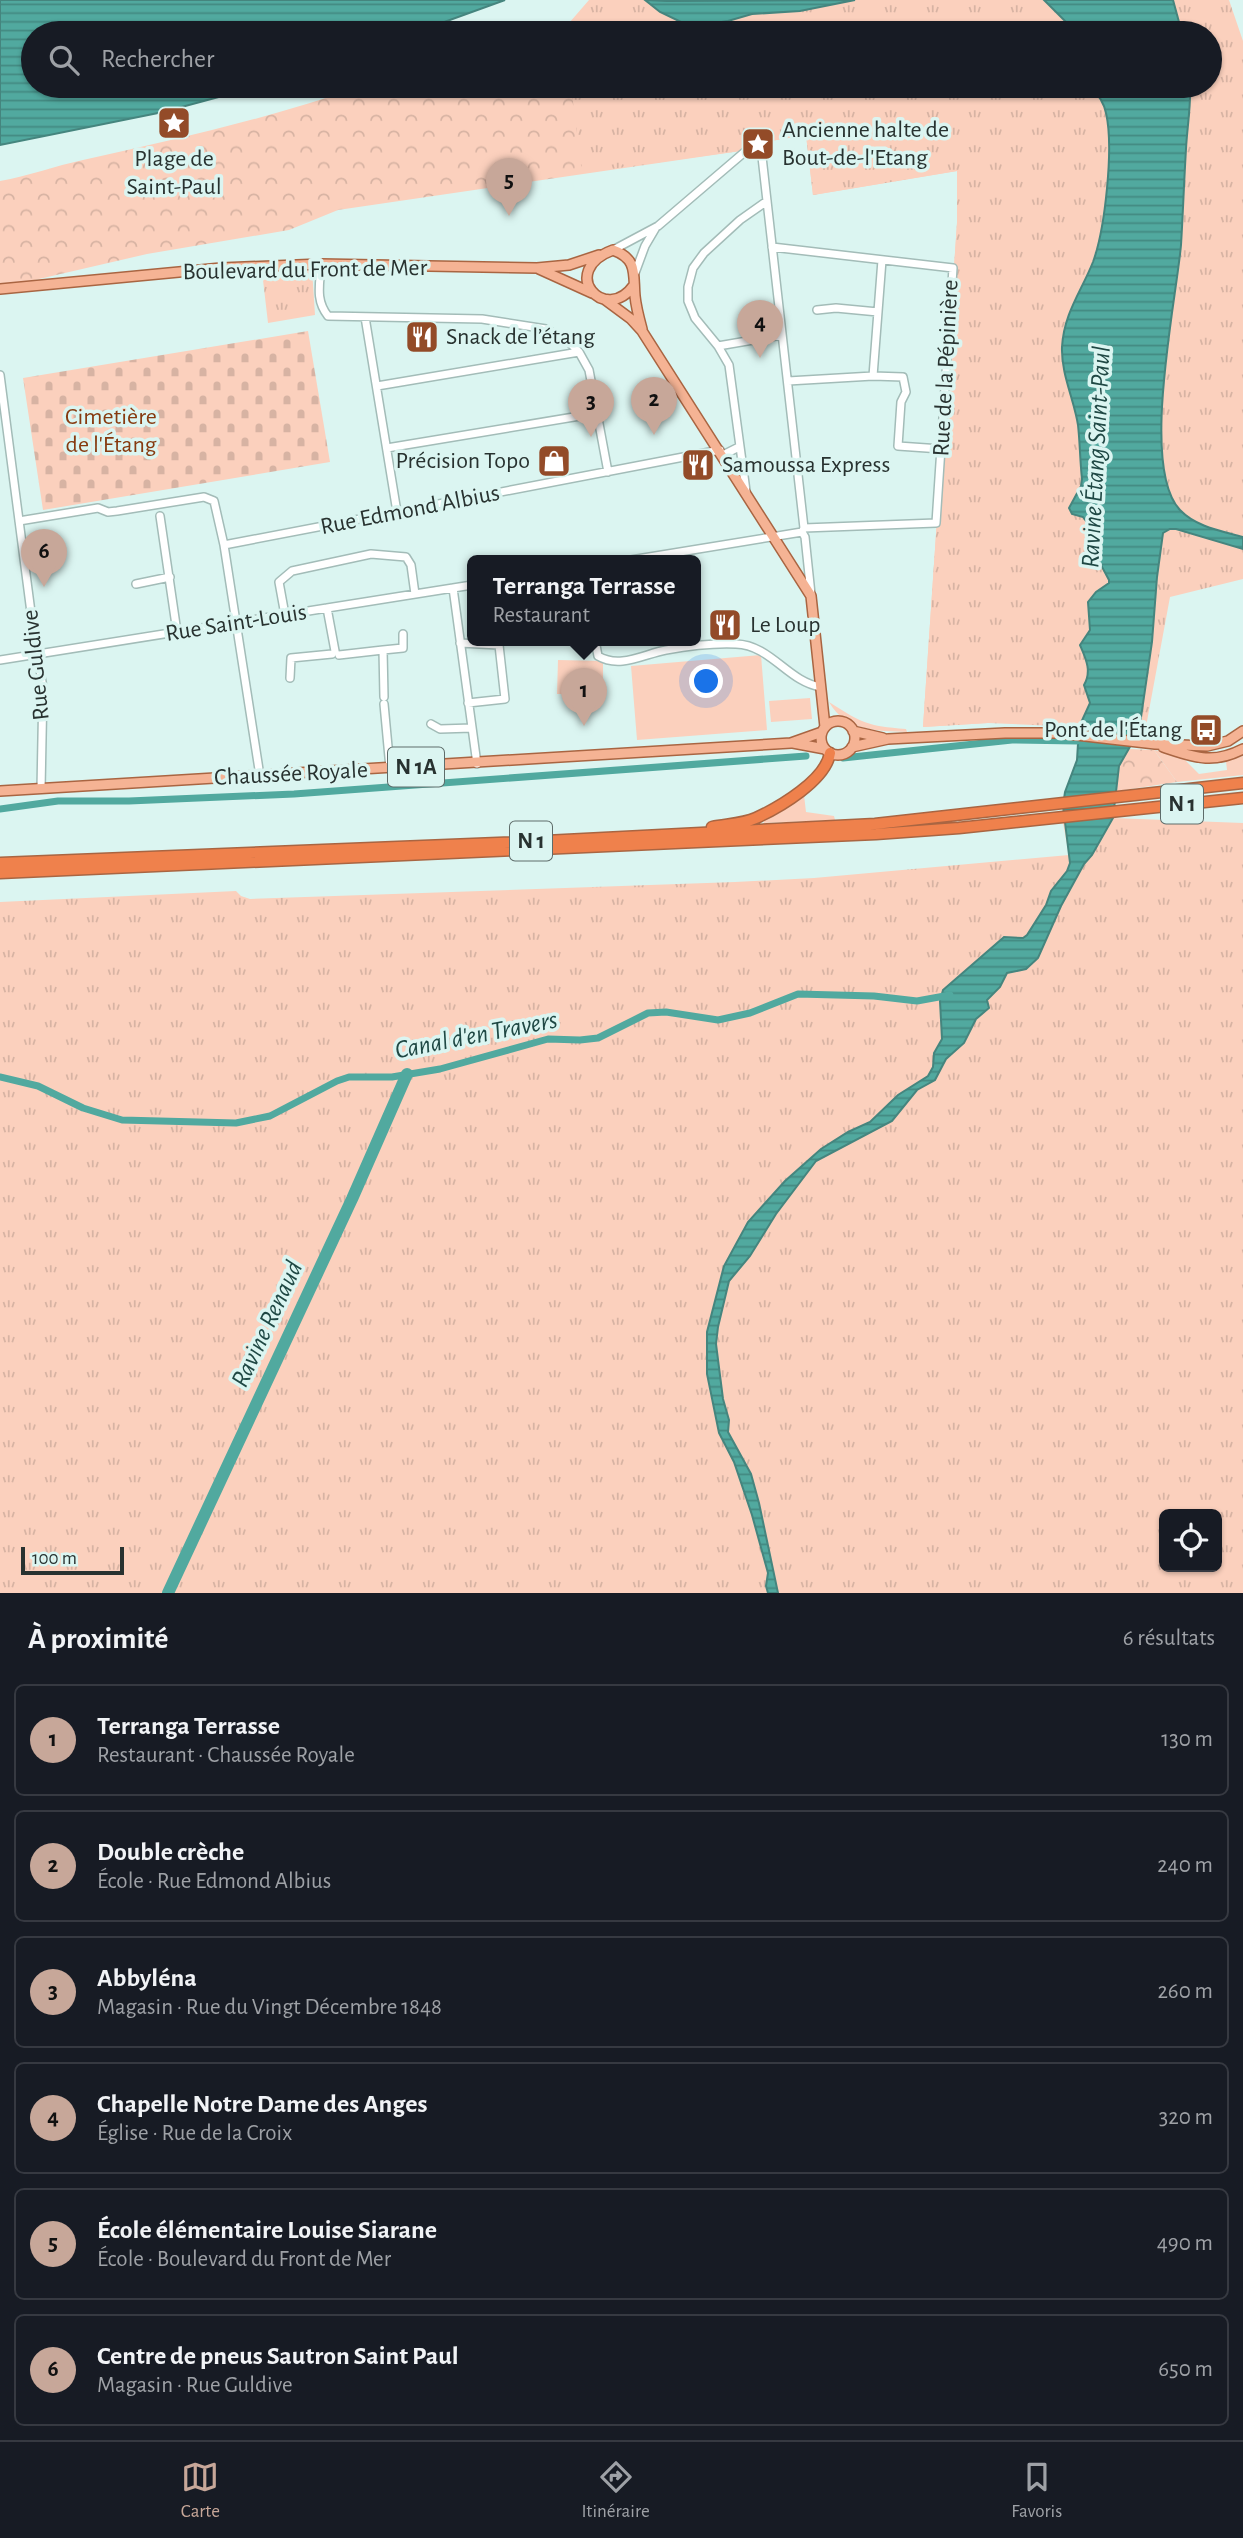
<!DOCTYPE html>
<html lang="fr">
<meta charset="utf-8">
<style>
body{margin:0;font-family:"Alegreya Sans",sans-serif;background:#242831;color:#f1f3f6}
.controls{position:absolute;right:21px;bottom:21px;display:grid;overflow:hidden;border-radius:10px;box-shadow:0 2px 5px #0004}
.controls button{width:63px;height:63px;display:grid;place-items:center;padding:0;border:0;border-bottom:2px solid #363941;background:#171b24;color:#f1f3f6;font:35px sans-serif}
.scale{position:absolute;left:21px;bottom:18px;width:103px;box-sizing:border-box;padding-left:7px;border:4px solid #283230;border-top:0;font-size:19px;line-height:24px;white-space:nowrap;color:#283230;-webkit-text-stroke:5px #dbf5f1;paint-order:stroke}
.you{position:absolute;left:707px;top:682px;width:24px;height:24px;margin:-18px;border:5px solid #fff;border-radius:50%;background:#1a73e8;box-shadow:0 0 0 10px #1a73e833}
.badge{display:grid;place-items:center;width:46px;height:46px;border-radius:50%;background:#c7a799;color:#111;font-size:23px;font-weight:700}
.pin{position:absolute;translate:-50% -58px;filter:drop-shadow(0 2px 4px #0008)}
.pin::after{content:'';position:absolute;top:37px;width:24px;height:21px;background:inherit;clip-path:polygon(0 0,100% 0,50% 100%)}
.popup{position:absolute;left:467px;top:555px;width:234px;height:91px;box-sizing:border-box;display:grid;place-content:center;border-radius:10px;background:#171b24;filter:drop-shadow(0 2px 5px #0005);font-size:23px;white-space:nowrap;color:#9ea1a6}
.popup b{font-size:26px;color:#f1f3f6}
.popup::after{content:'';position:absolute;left:50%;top:100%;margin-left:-14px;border:14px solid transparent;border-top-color:#171b24}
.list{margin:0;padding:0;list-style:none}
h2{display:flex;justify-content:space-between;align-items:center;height:91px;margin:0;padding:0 28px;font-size:30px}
h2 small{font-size:23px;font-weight:400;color:#9ea1a6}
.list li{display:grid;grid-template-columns:46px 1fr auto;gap:21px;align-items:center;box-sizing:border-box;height:112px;margin:0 14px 14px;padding:0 14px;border:2px solid #363941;border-radius:10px}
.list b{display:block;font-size:26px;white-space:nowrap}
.list p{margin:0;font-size:23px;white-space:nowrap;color:#9ea1a6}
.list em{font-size:23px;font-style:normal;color:#9ea1a6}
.icon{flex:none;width:38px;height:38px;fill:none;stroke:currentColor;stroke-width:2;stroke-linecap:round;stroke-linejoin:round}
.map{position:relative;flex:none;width:1243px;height:1593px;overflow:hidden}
.search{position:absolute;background:#171b24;box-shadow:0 2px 5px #0004;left:21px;right:21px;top:21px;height:77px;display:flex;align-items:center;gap:18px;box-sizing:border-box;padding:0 24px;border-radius:38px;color:#9ea1a6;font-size:26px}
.sheet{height:847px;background:#171b24}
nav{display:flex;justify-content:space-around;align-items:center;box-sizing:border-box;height:98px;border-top:2px solid #363941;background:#171b24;font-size:19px;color:#9ea1a6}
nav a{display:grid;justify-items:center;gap:4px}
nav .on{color:#c7a799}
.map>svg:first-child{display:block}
.grass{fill:#fbd0bd}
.forest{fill:url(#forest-crowns)}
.cemetery{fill:url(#cemetery-stones)}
.park{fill:url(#park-tufts);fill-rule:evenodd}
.water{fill:url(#water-rules);stroke:#45857e;stroke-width:2}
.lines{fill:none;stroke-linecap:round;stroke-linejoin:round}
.canal{stroke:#51a99f;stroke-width:7}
.river{stroke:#51a99f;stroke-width:12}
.minor-casing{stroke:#a3bcb8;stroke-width:10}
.major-casing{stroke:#a96542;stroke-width:12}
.highway-casing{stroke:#a96542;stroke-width:13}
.minor{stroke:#fff;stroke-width:7}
.major{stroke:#f5b394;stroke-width:9}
.highway{stroke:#ef814c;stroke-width:10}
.labels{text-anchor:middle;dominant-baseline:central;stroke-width:7;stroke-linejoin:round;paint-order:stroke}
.shield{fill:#dbf5f1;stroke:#5e6c6a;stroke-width:2}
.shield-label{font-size:23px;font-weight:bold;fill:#283230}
.poi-label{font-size:24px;fill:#283230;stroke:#dbf5f1;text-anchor:start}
.street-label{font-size:24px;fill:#283230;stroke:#dbf5f1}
.park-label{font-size:24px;fill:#863a0f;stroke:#dbf5f1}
.water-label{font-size:26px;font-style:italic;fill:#1f4844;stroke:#dbf5f1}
</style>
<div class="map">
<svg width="1243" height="1593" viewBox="0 0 1243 1593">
<defs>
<pattern id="forest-crowns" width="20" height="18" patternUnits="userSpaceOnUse" patternTransform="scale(1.75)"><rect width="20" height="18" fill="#fbd0bd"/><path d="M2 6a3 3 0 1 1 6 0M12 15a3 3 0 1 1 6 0" fill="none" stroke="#d7b3a3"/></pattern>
<pattern id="cemetery-stones" width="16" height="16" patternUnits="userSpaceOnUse" patternTransform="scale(1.75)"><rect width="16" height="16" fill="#fbd0bd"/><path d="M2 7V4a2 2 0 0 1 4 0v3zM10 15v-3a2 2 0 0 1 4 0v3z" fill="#d7b3a3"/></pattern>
<pattern id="park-tufts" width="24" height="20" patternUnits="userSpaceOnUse" patternTransform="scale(1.75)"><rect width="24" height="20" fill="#fbd0bd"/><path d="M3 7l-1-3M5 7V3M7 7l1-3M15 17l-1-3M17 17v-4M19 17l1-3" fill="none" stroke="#d7b3a3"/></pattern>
<pattern id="water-rules" width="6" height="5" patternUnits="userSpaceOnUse" patternTransform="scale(1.75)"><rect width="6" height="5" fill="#51a99f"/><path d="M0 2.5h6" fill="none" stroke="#438a82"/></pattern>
</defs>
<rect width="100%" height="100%" fill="#dbf5f1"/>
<path class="grass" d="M761,655L767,730L637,740L631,666Z
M558,660L603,661V695L557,694Z
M810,698L812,719L771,722L769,701Z
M829,702C862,723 867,726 906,729L907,732C878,731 845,731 829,702Z
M1154,750L1181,756L1199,774L1227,770L1226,761L1243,756V775L1177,782Z
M804,795L806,812L834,816L835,820L764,823L763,819Z"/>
<path class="forest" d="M362,86H1090L988,723L923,727L957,223V171L813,195L806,135L765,142L761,148L338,210L289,230L147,254L0,288V181C28,176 55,166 83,160C177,139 271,118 362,86Z
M1129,749L1154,750L1177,782L1117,791L1119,766Z"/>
<path class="cemetery" d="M308,331L330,462L43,510L23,378Z"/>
<path class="park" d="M589,0H1229L1243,41V579L1170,597L1145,732H1139L1119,766L1113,818L1243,823V1593H0V902L236,891L241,896L250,899L735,882L814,878L1069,855L1063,823L1065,792L1077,760L1079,727L988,723L923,727L957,223V171L813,195L806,135L765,142L761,148L582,173L571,86H1210V33H564L563,30ZM1164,1514H1217V1567H1164Z
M312,269L315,315L268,323L263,280Z"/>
<path class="water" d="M0,0H505L414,33H33V86H260L163,112L0,145Z
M645,0L667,1L855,0L800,11L752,14L728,21L702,25L681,22L660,12Z
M1044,0H1173L1182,33H1077Z
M1090,86H1190C1191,107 1187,128 1186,149C1184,181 1183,213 1181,245C1176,302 1140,468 1180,510C1196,527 1222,531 1243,537V549L1176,529H1170L1163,533L1157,577L1152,642L1139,731L1119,766L1113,818L1092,855L1084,864L1061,906L1038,958L1026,969L1007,973L1000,987L987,1000L989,1008L976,1019L964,1043L946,1059L935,1080L917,1090L892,1121L816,1161L776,1214L750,1256L729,1281L718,1327L716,1344L723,1399L729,1420L728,1432L751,1474L759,1503L778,1593H768L766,1586L768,1573L752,1515L734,1462L719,1433L707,1374V1332L724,1266L748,1222L785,1181L821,1149L848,1132L870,1122L898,1095L928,1076L933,1067L934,1053L942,1039L940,1001L943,990L1004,937L1023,938L1027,935L1046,905L1051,891L1067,871L1070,863L1063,806L1065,792L1077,760L1079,727L1090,703L1084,685C1092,671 1086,659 1080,645L1090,630L1088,602L1096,592L1109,583V580L1093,550L1089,525L1083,517L1072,514L1069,508L1081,486L1082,479C1080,461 1080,443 1078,425C1074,399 1061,374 1062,347C1064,313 1081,292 1093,262C1105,229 1114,148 1106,113C1104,103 1098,94 1090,86Z"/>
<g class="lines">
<path class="canal" d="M843,758L1012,740L1077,741
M0,809L58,801H129L294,794L806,756
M0,1077L38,1086L83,1108L122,1120L236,1123L270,1116L337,1081L349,1077H392L440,1069L548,1039L580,1040L598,1038L648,1013L666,1012L718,1020L750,1013L798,994L874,996L917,1001L950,995"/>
<path class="river" d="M168,1593L352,1199L407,1074"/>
<defs>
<path id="minor" d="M772,247L953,268L936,523L804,528
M613,250L658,226L754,144H758L761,148L804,528L802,532L805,537L811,594
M321,264C320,284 315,300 328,316L482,319L546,329L569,342L579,352L589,370L608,472
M635,273L645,246L655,229
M817,310L836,308L878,312
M365,317L397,512
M718,346L782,335
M0,375L32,620L43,688L41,789
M873,376L882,260
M788,381L873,376L903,377L906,392L901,402L898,446L941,449
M377,386L579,352
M387,448L598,413
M723,455L739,447
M746,491L729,365L718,346L695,318L688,301V287L693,268L704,253L740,220L767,201
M160,516L177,632
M19,521L98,508L108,512L117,511L204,497L214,501L224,545L260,776
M224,545L720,450
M631,560L802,532
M136,584L170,577
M453,588L477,764
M327,608L335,651
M285,615L279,582L292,571L371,554L406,557L411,565L415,594
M595,640L598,656C620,669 644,654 666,650C688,646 714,643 736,644C771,645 788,682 821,687
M460,643L499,645L505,699L468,703
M383,650L403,648V634
M339,655L383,650L384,697
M0,660L472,585
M290,678L291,658L332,654
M384,704L390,768
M431,724L440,729L472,728"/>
<path id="major" d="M539,269L592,293
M634,285C605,326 557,271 613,250C638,259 633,274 635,296C636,307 639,318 642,329
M0,289L221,268L321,264L537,268L569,265L599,255
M604,299L631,319L642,331L811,596L825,727
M821 738a17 17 0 1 1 34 0a17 17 0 1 1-34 0Z
M853,731L883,738
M793,743L825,749
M852,747L888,739L1005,733H1059L1155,744L1207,746L1228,741L1243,731
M1163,747C1194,757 1212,765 1243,749
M0,791L791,743L822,732"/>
<path id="highway" d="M712,827C727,824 743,824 756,818C780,807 826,780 830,753
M0,863L545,841L875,824L1243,783
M0,873L876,834L959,828L1243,798"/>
</defs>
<use href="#minor" class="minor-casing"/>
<use href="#major" class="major-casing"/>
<use href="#highway" class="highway-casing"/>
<use href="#minor" class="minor"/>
<use href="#major" class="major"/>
<use href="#highway" class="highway"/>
</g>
<defs>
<symbol id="sight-square" viewBox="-11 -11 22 22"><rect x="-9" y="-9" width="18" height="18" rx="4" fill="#934b28" stroke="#dbf5f1"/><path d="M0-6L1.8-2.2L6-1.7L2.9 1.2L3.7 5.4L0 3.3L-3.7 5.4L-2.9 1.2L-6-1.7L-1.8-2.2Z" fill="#fff"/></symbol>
<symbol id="restaurant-square" viewBox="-11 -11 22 22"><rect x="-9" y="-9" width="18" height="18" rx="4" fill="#934b28" stroke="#dbf5f1"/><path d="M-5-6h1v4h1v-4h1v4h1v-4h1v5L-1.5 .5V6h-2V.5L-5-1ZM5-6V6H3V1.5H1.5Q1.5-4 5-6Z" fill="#fff"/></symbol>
<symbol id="shop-square" viewBox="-11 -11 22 22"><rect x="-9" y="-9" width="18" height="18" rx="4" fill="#934b28" stroke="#dbf5f1"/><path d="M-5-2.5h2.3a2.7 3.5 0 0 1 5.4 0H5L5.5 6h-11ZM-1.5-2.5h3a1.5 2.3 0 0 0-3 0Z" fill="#fff"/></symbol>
<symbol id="bus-square" viewBox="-11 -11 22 22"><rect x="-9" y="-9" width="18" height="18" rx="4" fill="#934b28" stroke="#dbf5f1"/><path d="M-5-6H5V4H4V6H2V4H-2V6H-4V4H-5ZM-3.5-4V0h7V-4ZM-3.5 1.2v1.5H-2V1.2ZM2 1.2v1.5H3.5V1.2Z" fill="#fff"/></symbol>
</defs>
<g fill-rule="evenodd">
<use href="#sight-square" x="155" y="104" width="38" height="38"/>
<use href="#sight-square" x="739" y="125" width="38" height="38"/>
<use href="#restaurant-square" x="403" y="318" width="38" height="38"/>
<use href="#shop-square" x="535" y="442" width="38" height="38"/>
<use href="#restaurant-square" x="679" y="446" width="38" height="38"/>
<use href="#restaurant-square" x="706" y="606" width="38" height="38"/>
<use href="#bus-square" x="1187" y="711" width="38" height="38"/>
</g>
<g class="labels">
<g class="shield">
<rect x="388" y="747.5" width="56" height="39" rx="5"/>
<rect x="1161" y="784.5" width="42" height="39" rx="5"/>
<rect x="510" y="821.5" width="42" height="39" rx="5"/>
</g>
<g class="shield-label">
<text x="416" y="767">N 1A</text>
<text x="1182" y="804">N 1</text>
<text x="531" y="841">N 1</text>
</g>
<g class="poi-label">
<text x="782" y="130">Ancienne halte de<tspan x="782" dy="28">Bout-de-l'Etang</tspan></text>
<text x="174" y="159" text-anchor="middle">Plage de<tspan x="174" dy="28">Saint-Paul</tspan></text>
<text x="446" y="337">Snack de l’étang</text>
<text x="530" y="461" text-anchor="end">Précision Topo</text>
<text x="722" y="465">Samoussa Express</text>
<text x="750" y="625">Le Loup</text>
<text x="1182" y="730" text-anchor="end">Pont de l'Étang</text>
</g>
<g class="street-label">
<text transform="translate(305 270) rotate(-1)">Boulevard du Front de Mer</text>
<text transform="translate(946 368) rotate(-87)">Rue de la Pépinière</text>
<text transform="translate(410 510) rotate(-11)">Rue Edmond Albius</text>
<text transform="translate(236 623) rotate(-9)">Rue Saint-Louis</text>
<text transform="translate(36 665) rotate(-96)">Rue Guldive</text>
<text transform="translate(291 774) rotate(-3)">Chaussée Royale</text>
</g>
<g class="park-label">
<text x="111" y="417">Cimetière<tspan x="111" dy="28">de l'Étang</tspan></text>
</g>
<g class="water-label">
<text transform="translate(1096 457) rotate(-87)">Ravine Étang Saint-Paul</text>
<text transform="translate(476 1035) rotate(-11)">Canal d'en Travers</text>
<text transform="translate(267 1324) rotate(-65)">Ravine Renaud</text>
</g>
</g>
</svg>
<div class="controls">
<button><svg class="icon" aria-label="locate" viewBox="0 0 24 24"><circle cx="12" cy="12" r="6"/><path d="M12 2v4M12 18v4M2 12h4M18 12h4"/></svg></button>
</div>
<div class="scale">100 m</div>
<div class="you"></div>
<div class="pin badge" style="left:584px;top:726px">1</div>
<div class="popup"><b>Terranga Terrasse</b>Restaurant</div>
<div class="pin badge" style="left:654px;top:435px">2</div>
<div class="pin badge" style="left:591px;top:437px">3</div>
<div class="pin badge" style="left:760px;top:358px">4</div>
<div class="pin badge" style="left:509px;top:216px">5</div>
<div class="pin badge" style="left:44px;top:587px">6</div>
<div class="search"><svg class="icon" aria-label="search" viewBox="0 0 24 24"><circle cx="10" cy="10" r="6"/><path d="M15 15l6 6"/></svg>Rechercher</div>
</div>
<section class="sheet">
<h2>À proximité<small>6 résultats</small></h2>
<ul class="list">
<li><span class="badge">1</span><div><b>Terranga Terrasse</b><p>Restaurant · Chaussée Royale</p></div><em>130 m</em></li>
<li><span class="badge">2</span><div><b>Double crèche</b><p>École · Rue Edmond Albius</p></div><em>240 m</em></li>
<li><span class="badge">3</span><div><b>Abbyléna</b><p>Magasin · Rue du Vingt Décembre 1848</p></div><em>260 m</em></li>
<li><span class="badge">4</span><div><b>Chapelle Notre Dame des Anges</b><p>Église · Rue de la Croix</p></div><em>320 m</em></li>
<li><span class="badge">5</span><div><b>École élémentaire Louise Siarane</b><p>École · Boulevard du Front de Mer</p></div><em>490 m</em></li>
<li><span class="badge">6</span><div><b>Centre de pneus Sautron Saint Paul</b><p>Magasin · Rue Guldive</p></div><em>650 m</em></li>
</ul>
</section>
<nav>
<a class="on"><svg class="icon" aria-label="map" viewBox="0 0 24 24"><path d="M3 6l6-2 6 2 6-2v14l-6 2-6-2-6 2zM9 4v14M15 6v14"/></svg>Carte</a>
<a><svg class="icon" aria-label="directions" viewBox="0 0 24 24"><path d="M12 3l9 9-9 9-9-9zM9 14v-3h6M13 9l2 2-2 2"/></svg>Itinéraire</a>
<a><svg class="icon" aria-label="saved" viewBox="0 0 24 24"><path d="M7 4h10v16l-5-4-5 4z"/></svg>Favoris</a>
</nav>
